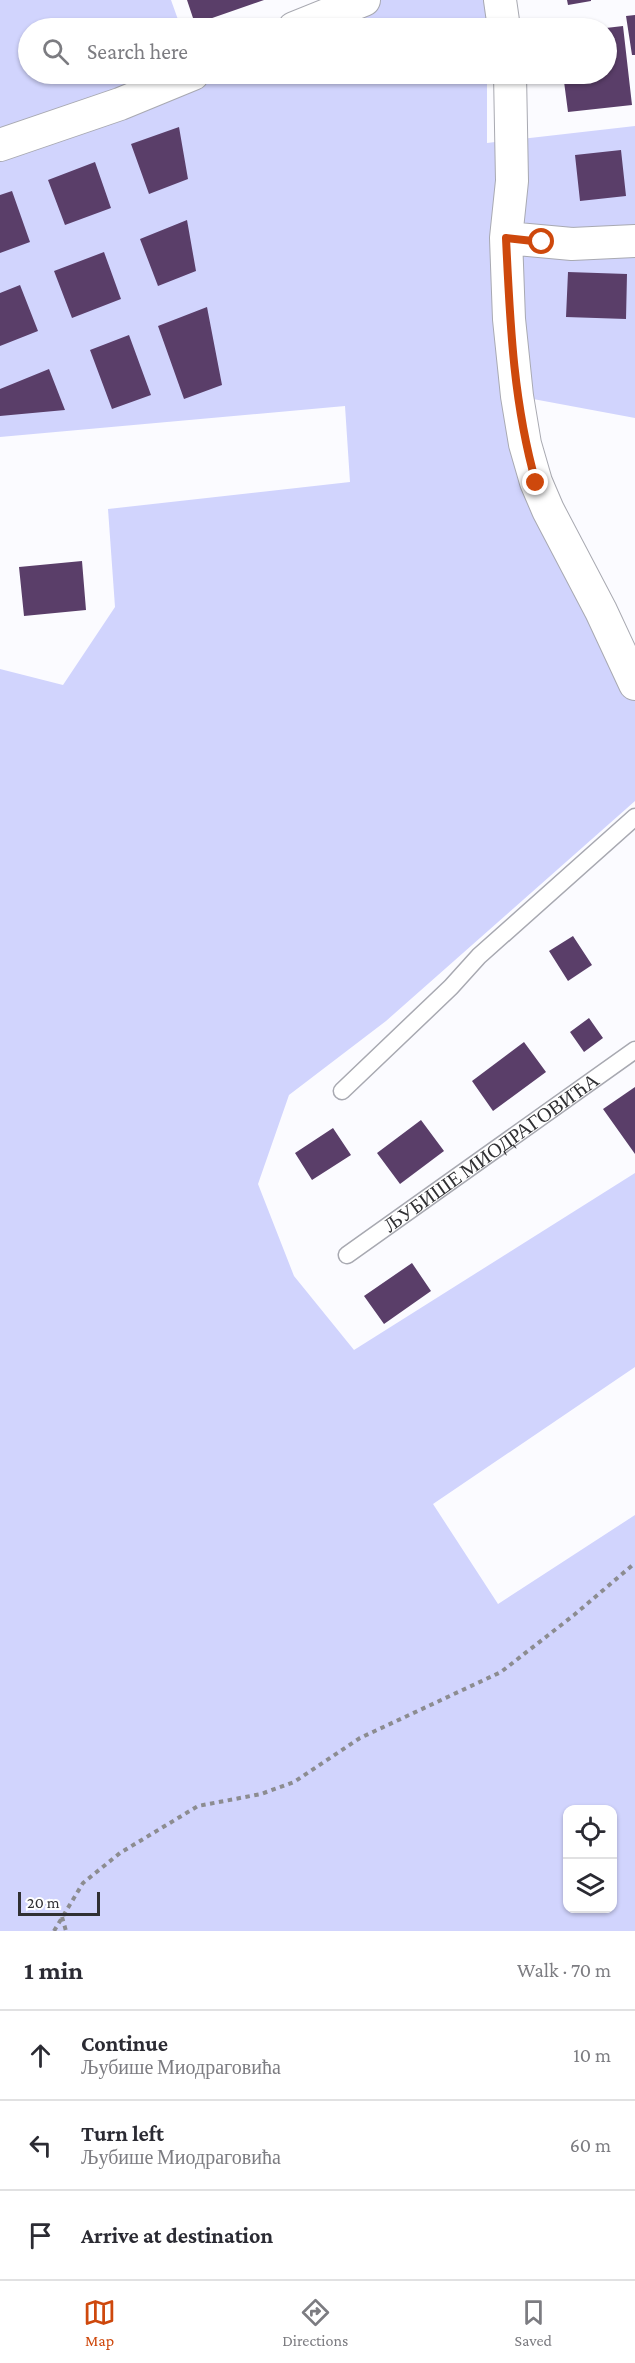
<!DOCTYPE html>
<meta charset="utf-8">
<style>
body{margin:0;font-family:"Crimson Pro",serif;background:#f2f2f3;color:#2b2b33}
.controls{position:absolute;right:18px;bottom:18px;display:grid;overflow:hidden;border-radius:12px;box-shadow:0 2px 4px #0004}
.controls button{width:54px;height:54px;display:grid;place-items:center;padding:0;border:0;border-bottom:2px solid #e1e1e2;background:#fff;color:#2b2b33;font:30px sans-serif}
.scale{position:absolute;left:18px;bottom:15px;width:82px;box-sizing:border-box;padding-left:6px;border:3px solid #303033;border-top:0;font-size:16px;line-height:21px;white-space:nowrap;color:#303033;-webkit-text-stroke:4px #fff;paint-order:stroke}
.stop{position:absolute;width:18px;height:18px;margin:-14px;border:4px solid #ce480c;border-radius:50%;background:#fff}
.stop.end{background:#ce480c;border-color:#fff;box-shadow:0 2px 6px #0008}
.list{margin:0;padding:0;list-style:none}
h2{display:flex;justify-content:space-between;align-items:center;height:78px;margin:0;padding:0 24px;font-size:26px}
h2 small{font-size:20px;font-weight:400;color:#7c7c81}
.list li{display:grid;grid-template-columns:39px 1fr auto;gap:18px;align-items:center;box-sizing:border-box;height:90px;padding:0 24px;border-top:2px solid #e1e1e2}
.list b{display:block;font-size:22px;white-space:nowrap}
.list p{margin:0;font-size:20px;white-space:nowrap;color:#7c7c81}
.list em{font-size:20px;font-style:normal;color:#7c7c81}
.icon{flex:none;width:33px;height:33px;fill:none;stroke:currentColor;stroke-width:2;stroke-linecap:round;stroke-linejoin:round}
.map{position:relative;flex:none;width:635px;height:1931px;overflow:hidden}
.search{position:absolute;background:#fff;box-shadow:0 2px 4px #0004;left:18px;right:18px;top:18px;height:66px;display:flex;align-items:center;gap:15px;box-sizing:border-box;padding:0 21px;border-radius:33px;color:#7c7c81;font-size:22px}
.sheet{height:348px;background:#fff}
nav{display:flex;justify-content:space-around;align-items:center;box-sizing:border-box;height:84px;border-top:2px solid #e1e1e2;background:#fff;font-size:16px;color:#7c7c81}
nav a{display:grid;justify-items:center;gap:3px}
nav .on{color:#ce480c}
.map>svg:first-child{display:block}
.green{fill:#d1d4fd;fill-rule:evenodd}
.building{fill:#5a3e69}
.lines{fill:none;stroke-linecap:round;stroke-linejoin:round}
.service-casing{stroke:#a8a9b1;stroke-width:19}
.minor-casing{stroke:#a8a9b1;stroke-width:34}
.path{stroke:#8c8c90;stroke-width:4;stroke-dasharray:4.5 4.5;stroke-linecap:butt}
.service{stroke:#fff;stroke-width:16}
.minor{stroke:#fff;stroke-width:32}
.route{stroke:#ce480c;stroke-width:8}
.labels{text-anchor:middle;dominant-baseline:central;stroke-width:6;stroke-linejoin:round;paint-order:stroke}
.street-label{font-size:20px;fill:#303033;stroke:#fff}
</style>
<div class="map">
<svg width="635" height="1931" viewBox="0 0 635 1931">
<rect width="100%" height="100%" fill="#fbfbff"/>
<path class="green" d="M0,0H171L181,28H28V74H487V143L635,126V418L517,396L635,685V801L386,1021L289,1095L258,1184L294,1276L354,1350L635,1173V1367L433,1504L498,1604L635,1515V1931H0V669L63,685L115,607L108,509L350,482L345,406L0,437ZM568,1810H612V1908H568Z
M364,0H490L488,28H295Z"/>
<path class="building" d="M187,0H264L195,24Z
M567,0H591V1L568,5Z
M635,15V55H632L626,16Z
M623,26L632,105L568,112L563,74H606V28Z
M179,127L188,179L149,194L131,144Z
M621,150L626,196L580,201L575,155Z
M95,162L111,208L65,225L48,180Z
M12,191L30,242L0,253V195Z
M187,220L196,271L158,286L140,239Z
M104,252L121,299L72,318L54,271Z
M568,272L627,274L626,319L566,317Z
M20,285L38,331L0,346V293Z
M207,307L222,385L184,399L158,326Z
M129,335L151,395L112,409L90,350Z
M49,369L65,410L0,416V389Z
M82,561L86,610L24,616L19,567Z
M573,936L592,965L568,981L549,951Z
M589,1018L603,1038L584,1052L570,1032Z
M524,1042L546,1072L493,1111L472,1081Z
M635,1087V1154L603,1109Z
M421,1120L444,1151L400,1184L377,1153Z
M333,1128L351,1155L312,1180L295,1153Z
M412,1263L431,1291L384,1324L364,1296Z"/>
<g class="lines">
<defs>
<g id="service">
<path d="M342,1091L451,987L479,956L635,817"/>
<path id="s1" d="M347,1255L635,1050"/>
</g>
<path id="minor" d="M500,0L504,28
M294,28L364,0
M510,74L512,181L506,238L509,319L517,396L525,444L536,482L548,510L601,611L635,684
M0,145L120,104L193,74
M506,238L572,244L635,241"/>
</defs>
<use href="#service" class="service-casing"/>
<use href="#minor" class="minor-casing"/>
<path class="path" d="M62,1917L66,1931
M54,1931L83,1883L120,1853L198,1806L261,1794L294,1782L360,1738L501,1672L574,1615L635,1563"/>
<use href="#service" class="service"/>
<use href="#minor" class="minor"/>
</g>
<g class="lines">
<path class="route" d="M536,483C513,402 510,321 506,238L542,242"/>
</g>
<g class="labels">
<g class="street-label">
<text stroke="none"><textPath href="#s1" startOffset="177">ЉУБИШЕ МИОДРАГОВИЋА</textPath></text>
</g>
</g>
</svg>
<div class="controls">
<button><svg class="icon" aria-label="locate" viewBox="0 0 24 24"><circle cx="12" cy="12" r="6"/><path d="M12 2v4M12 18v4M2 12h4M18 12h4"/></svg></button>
<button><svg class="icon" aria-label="layers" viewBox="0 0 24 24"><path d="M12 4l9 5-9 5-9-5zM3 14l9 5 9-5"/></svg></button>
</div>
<div class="scale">20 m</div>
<div class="stop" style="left:542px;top:242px"></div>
<div class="stop end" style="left:536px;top:483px"></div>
<div class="search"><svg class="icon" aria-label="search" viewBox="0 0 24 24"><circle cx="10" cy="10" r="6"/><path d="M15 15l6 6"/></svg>Search here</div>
</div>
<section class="sheet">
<h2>1 min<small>Walk · 70 m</small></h2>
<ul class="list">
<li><svg class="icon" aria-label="ahead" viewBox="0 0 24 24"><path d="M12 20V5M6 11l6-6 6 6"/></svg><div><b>Continue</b><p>Љубише Миодраговића</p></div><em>10 m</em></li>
<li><svg class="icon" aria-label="left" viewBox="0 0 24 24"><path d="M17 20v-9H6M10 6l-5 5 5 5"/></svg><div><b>Turn left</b><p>Љубише Миодраговића</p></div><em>60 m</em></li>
<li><svg class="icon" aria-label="arrive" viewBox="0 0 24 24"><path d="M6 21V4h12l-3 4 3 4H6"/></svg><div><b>Arrive at destination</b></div></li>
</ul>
</section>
<nav>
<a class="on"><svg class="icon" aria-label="map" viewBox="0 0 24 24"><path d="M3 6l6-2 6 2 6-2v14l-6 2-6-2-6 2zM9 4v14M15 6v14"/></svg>Map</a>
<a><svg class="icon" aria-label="directions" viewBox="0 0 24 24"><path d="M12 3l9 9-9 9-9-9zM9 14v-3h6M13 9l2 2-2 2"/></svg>Directions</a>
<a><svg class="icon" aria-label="saved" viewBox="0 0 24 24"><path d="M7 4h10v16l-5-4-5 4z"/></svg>Saved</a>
</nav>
